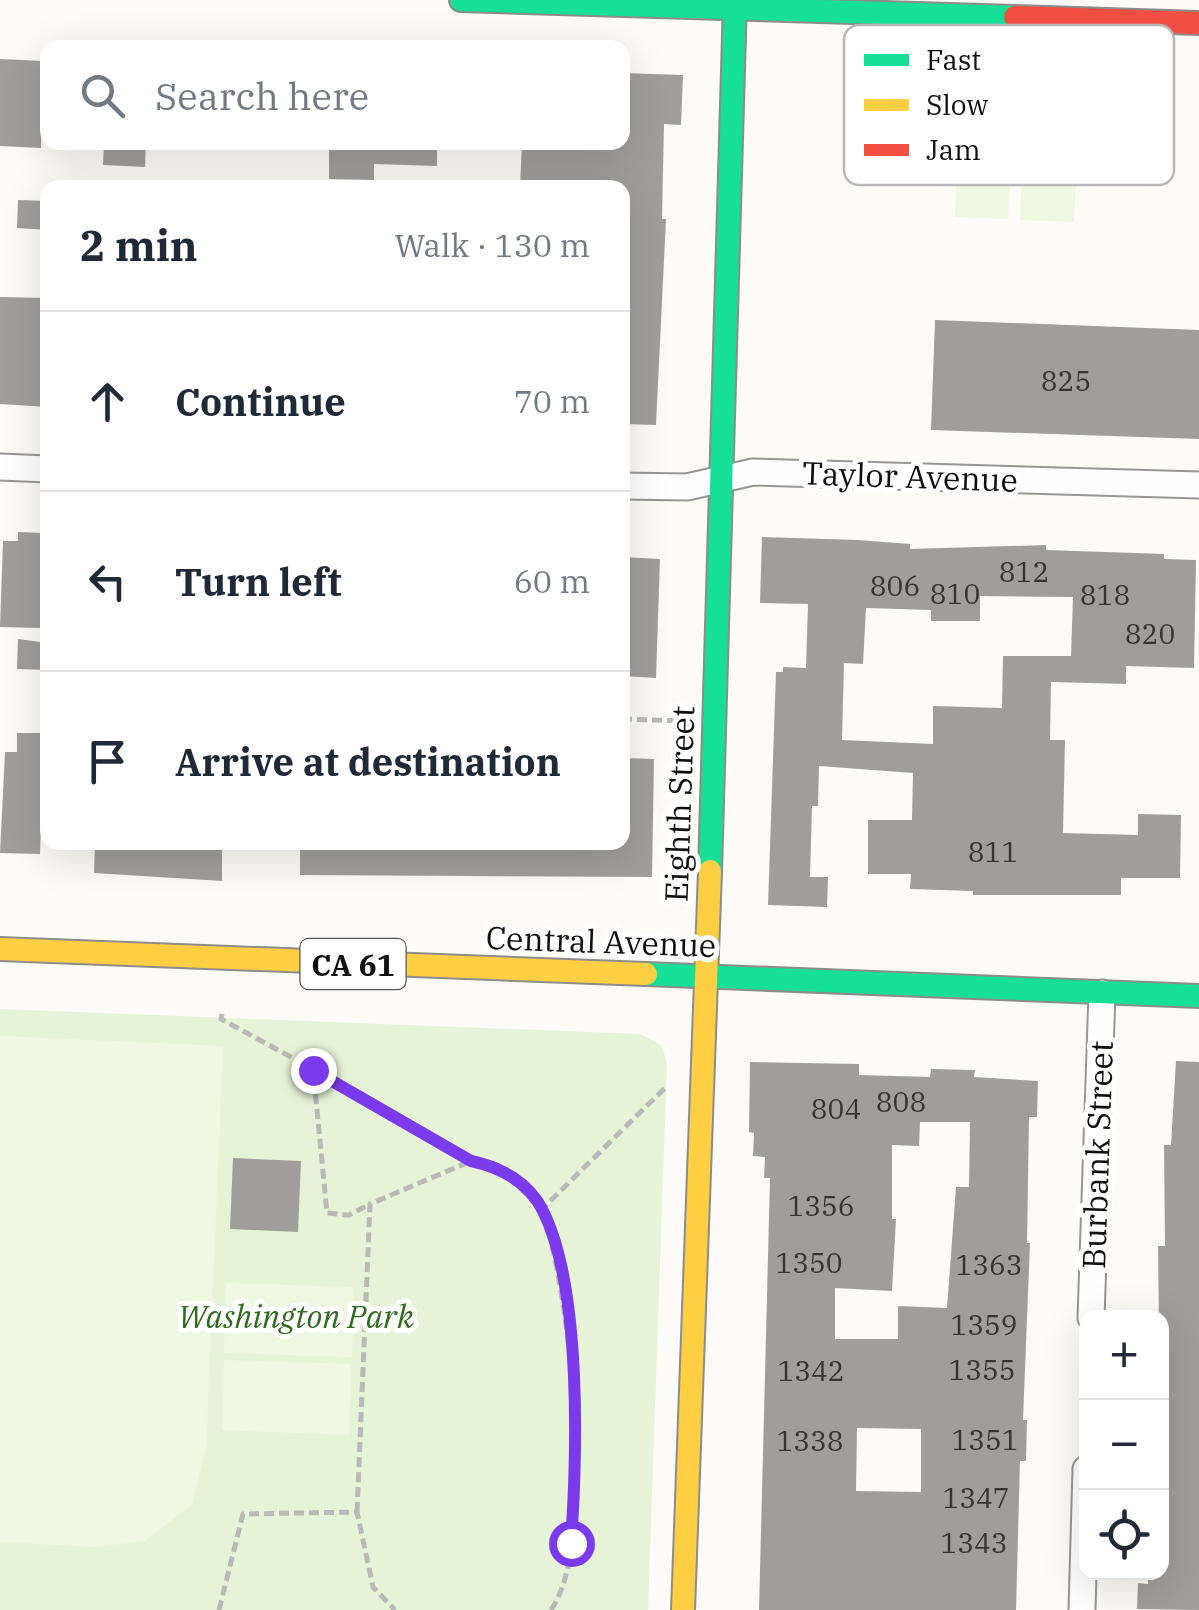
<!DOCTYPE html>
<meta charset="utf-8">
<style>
body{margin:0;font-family:"IBM Plex Serif",serif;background:#f2f2f3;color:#1f2937}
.controls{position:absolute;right:30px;bottom:30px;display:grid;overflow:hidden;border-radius:20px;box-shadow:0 10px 40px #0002}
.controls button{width:90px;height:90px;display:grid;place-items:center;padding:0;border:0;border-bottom:2px solid #e0e1e3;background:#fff;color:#1f2937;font:50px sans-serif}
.stop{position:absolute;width:30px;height:30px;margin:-22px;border:8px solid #7c3aed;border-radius:50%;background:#fff}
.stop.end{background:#7c3aed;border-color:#fff;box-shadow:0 2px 10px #0008}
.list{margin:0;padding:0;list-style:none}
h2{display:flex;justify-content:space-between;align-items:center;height:130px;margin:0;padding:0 40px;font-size:42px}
h2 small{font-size:32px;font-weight:400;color:#747a83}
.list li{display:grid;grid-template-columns:65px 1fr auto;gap:30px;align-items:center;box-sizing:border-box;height:180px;padding:0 40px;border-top:2px solid #e0e1e3}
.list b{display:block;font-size:38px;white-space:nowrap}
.list em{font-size:32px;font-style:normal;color:#747a83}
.icon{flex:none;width:55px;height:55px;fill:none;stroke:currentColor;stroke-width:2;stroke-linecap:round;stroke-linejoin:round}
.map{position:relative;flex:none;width:1199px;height:1610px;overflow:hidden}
.search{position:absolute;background:#fff;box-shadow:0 10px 40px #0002;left:40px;top:40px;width:590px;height:110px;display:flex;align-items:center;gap:25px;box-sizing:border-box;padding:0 35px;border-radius:20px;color:#747a83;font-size:38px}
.panel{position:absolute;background:#fff;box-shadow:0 10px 40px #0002;left:40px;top:180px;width:590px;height:670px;border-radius:20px}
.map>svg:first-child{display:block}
.green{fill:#e7f3d6}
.pitch{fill:#f0f7e0}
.building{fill:#a09e9c;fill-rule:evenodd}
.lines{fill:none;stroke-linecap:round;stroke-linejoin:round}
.street-casing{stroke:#969694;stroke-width:29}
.fast-casing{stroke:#8d8c8b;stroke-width:26}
.slow-casing{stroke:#8d8c8b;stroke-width:26}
.jam-casing{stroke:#8d8c8b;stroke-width:26}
.path{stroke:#b9b9b8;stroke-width:5;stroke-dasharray:10 5;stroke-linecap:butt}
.street{stroke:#fffefe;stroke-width:25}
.fast{stroke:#16e098;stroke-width:22}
.slow{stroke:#ffcf43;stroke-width:22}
.jam{stroke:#f24e42;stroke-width:22}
.route{stroke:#7c3aed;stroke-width:12}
.labels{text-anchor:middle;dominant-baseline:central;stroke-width:10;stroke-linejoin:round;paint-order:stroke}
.number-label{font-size:28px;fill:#343433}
.shield{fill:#fff;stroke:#585858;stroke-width:2.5}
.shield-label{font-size:30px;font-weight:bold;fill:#101010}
.street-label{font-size:32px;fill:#101010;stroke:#fff}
.park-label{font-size:32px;font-style:italic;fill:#306c1d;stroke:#fff}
.key{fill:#fff;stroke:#b7b7b7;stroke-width:2.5}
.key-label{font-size:28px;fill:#101010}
</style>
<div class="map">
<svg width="1199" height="1610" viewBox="0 0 1199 1610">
<rect width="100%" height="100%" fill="#fcfbf7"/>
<path class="green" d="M0,1009L640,1034L661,1045L667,1062L648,1610H0Z"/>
<path class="pitch" d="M960,85L1014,87L1008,219L955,217Z
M1025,88L1079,90L1074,222L1020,220Z
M0,1036L223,1046L206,1448L192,1504L145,1541L94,1547L0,1542Z
M226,1283L354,1287L352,1357L224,1353Z
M224,1360L351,1364L349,1435L222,1430Z"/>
<path class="building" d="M0,59L43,61L41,148L0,146Z
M622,73L683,75L681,125L664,124L662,219H666L656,425L622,424V188H520L522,142H622Z
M104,142H146L145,167L103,165Z
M329,142H437V166L374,164V180L329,179Z
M18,200L48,201V230L17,228Z
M0,297L48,298V407L0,404Z
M935,320L1199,330V439L931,430Z
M18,532L44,533L40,628L0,627L3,541H18Z
M762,537L858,540L910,544V549L1046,545V550L1164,554V559L1196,560L1194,668L1126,666V684L1051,682L1050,740H1065L1063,833L1138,835V814L1181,815L1180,878H1121V895H973V891L910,889L911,874H868V820H912L913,773L819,766L818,806H812L810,877H828L827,907L768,905L776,672H783V667L806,668L808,604L760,603ZM980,596L1073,597L1071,656H1003L1002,708L933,706V744L842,740L844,663L863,664L866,608L931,610V621H980Z
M622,557L660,559L656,678L622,676Z
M18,639L48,643V670L17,669Z
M17,733H44L40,854L0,853L5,752H17Z
M622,758L654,759L652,877L300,875V842H622Z
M95,842H222V881L94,873Z
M1176,1061L1199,1062V1610L1137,1609L1138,1583L1148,1584V1572H1162L1158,1246H1165L1164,1145H1171Z
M750,1062L859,1064V1075L930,1077L931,1069L975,1070L974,1077L1038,1081L1037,1117H1029L1027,1243H1030L1023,1420H1027L1026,1461H1020L1016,1610H759L770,1178H764L765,1157L753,1156L754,1133L749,1132ZM920,1122H970L969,1187H956L947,1308L898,1306V1339H835V1288L892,1291L896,1219H892V1145L919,1146ZM857,1428L921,1429V1492L856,1491Z
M233,1158L301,1161L298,1232L230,1229Z"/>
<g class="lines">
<defs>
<path id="street" d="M0,467L48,469
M622,486L687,487L753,472L1199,485
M1091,1318L1102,993
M1082,1610L1086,1469"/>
<path id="fast" d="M461,0L1015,17
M710,871L735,0
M646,974L1199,996"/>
<path id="slow" d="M0,949L646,974
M683,1610L710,871"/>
<path id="jam" d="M1015,17L1199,23"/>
</defs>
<use href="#street" class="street-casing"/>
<use href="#fast" class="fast-casing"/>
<use href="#slow" class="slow-casing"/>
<use href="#jam" class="jam-casing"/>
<path class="path" d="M622,719L682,721
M222,1014L221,1019L313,1069L327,1213L349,1215L370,1204
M313,1069L471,1161L498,1167L542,1209
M357,1512L370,1204L471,1161
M219,1610L243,1514L357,1512L373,1587L395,1610
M551,1610C600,1539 569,1290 542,1209L667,1086"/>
<use href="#street" class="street"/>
<use href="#fast" class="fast"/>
<use href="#slow" class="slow"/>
<use href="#jam" class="jam"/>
</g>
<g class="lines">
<path class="route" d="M313,1070L471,1161C500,1167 529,1182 543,1211C582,1289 577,1456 571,1543"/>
</g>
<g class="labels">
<g class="number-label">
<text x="1066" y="380">825</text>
<text x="1024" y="571">812</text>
<text x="895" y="585">806</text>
<text x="955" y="593">810</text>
<text x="1105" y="594">818</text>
<text x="1150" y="633">820</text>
<text x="993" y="851">811</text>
<text x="901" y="1101">808</text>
<text x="836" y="1108">804</text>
<text x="821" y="1205">1356</text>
<text x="809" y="1262">1350</text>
<text x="989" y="1264">1363</text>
<text x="984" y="1324">1359</text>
<text x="982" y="1369">1355</text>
<text x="811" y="1370">1342</text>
<text x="985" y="1439">1351</text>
<text x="810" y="1440">1338</text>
<text x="976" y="1497">1347</text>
<text x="974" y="1542">1343</text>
</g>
<rect class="shield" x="300.5" y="939" width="105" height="50" rx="8"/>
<g class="shield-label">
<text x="353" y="964">CA 61</text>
</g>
<g class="street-label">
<text transform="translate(910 476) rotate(2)">Taylor Avenue</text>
<text transform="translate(679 804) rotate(-88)">Eighth Street</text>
<text transform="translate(601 941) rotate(2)">Central Avenue</text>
<text transform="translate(1097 1155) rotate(-88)">Burbank Street</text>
</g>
<g class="park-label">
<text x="296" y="1316">Washington Park</text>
</g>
</g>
<rect x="844" y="25" width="330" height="160" rx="15" class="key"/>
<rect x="864" y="54" width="45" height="12" fill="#16e098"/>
<rect x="864" y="99" width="45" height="12" fill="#ffcf43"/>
<rect x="864" y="144" width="45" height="12" fill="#f24e42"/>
<g class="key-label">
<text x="926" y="70">Fast</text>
<text x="926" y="115">Slow</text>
<text x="926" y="160">Jam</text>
</g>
</svg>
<div class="controls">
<button>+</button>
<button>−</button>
<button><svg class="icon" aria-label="locate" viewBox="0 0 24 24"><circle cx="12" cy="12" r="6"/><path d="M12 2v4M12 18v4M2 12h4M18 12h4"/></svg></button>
</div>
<div class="stop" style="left:571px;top:1543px"></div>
<div class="stop end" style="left:313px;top:1070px"></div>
<div class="search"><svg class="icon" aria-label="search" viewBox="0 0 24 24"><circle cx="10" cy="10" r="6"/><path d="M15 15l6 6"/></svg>Search here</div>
<section class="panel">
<h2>2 min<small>Walk · 130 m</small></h2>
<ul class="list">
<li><svg class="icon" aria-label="ahead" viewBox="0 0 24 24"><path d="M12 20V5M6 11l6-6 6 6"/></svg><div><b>Continue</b></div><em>70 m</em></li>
<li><svg class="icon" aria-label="left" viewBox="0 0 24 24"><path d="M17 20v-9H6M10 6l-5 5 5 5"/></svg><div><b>Turn left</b></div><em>60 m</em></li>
<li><svg class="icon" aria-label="arrive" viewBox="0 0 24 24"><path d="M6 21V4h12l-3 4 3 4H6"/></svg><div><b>Arrive at destination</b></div></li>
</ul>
</section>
</div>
